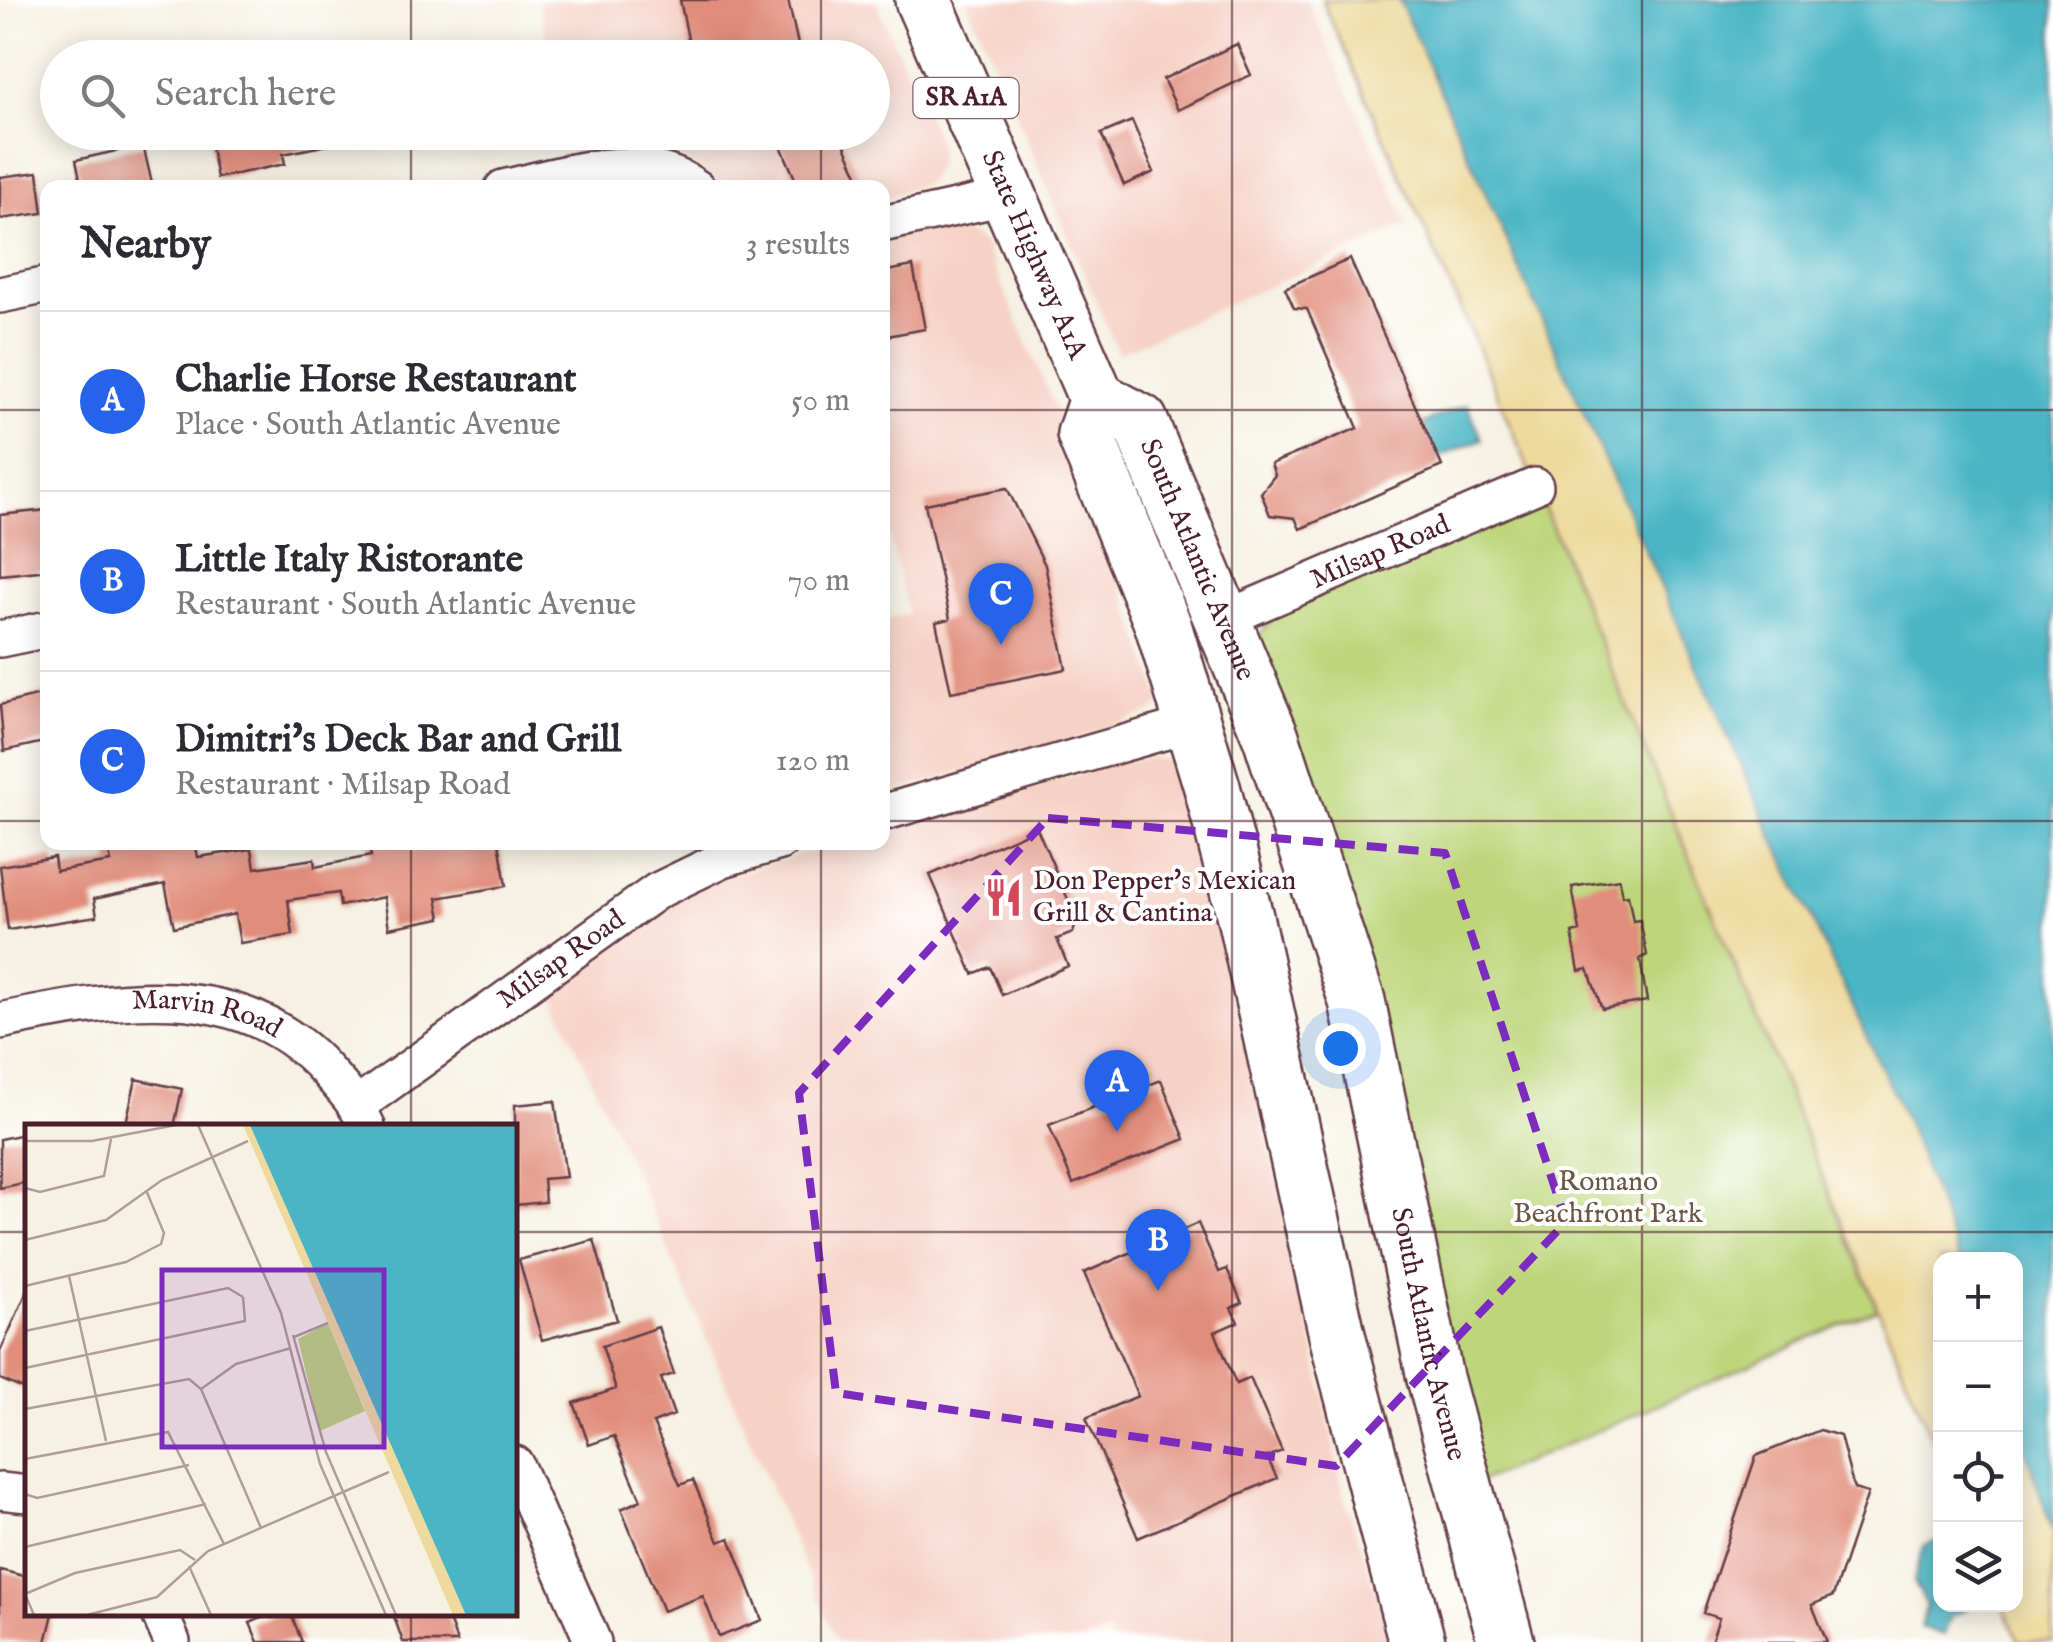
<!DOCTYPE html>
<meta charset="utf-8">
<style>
body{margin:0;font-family:"IM FELL English",serif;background:#f7f7f7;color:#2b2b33}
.controls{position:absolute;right:30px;bottom:30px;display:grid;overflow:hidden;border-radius:20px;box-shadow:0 5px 25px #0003}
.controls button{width:90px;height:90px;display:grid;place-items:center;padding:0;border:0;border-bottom:2px solid #e1e1e2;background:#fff;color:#2b2b33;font:50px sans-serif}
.you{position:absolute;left:1340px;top:1048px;width:35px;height:35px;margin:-25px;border:8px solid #fff;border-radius:50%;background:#1a73e8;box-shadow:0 0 0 15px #1a73e833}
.badge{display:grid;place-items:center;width:65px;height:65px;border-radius:50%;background:#2563eb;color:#fff;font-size:32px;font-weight:700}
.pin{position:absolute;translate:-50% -82px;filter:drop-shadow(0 2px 5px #0008)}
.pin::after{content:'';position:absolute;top:52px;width:35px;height:30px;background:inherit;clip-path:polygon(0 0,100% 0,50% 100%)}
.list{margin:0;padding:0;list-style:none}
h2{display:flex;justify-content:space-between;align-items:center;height:130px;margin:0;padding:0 40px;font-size:42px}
h2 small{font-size:32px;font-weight:400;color:#7c7c81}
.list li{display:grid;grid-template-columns:65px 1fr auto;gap:30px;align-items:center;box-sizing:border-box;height:180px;padding:0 40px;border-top:2px solid #e1e1e2}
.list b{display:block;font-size:38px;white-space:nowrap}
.list p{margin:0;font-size:32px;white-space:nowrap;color:#7c7c81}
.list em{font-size:32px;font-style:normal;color:#7c7c81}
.icon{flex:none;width:55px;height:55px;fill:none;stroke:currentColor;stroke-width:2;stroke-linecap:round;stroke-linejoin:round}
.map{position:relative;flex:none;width:2053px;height:1642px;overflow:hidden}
.search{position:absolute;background:#fff;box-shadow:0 5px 25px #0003;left:40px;top:40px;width:850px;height:110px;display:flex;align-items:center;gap:25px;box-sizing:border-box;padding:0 35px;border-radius:55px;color:#7c7c81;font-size:38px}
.panel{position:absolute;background:#fff;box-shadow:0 5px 25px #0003;left:40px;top:180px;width:850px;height:670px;border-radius:20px}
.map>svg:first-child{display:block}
.built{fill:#f6d1c5}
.green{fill:#bed57a;stroke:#847a52;stroke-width:2.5}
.sand{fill:#eeda9e;stroke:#9c7c64;stroke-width:2.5}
.water{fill:#49b5c5;stroke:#4a6a78;stroke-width:2.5}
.building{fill:#e18d7b}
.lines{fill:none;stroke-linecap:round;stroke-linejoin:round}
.street-casing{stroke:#643e46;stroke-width:40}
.primary-casing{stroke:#643e46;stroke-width:60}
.street{stroke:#fff;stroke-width:35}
.primary{stroke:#fff;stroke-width:55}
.marked{fill:none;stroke:#7b2cbf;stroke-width:8;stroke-dasharray:20 12;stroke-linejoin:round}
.grid{fill:none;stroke:#4a1f2b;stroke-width:2.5;stroke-opacity:0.55}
.labels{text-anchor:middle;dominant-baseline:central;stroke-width:8;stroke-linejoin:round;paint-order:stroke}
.shield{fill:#fff;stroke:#80626b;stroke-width:2.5}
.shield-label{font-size:25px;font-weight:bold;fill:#4a1f2b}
.street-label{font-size:28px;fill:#4a1f2b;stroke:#fff}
.poi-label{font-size:28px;fill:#4a1f2b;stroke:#fff;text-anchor:start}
.park-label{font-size:28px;fill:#6d5643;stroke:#fff}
.inset-road{fill:none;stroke:#b19d99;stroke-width:2.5}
.view{fill:#7b2cbf;fill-opacity:0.15;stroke:#7b2cbf;stroke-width:5}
.inset-edge{fill:none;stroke:#4a1f2b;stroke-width:5}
</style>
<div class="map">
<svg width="2053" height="1642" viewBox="0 0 2053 1642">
<rect width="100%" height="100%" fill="#fff"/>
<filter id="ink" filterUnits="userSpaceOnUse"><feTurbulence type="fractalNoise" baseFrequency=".01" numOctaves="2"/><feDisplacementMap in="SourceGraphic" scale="20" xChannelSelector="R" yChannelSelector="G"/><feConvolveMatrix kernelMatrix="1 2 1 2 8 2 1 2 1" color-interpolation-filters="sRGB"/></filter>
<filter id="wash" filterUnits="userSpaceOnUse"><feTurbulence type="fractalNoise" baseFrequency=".0048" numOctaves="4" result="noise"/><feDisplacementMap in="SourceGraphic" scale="40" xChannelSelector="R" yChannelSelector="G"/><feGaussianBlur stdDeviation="2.25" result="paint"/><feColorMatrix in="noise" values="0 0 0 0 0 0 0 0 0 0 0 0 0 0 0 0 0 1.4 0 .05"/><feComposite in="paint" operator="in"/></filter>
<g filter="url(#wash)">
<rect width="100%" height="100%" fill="#f6f1e2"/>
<path class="built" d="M538,0H875L938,140V163L928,182L883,199L882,188L726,187L675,154L609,148L572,155L567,133L872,132V58L551,57Z
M967,0H1307L1408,225L1118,353Z
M945,228L967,233L984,245L1077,457L1162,702L1151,712L1074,739L883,795L882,621L908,613L883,512V237Z
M1152,758L1169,761L1183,771L1308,1319L1344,1497L1393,1642H1112L1107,1632L1082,1642H837L650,1207L550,989L693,890L727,876L842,843L882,842L883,831L1121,761Z"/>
<path class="green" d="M1535,486L1877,1309L1464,1489L1255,641L1293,591Z"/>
<path class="sand" d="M1322,0H1512L2053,1286V1642H2019L2003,1605L2016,1604V1260H1940V1458L1475,341Z"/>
<path class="water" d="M1399,0H2053V1531L2016,1423V1260L1959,1259L1908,1125L1760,808Z
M1467,404L1482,439L1425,463L1411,429Z
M1940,1540V1604L1964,1605L1966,1610L1951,1615L1944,1635L1920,1627L1927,1606L1914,1581L1924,1546Z"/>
<g id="blocks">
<path class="building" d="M680,0H788L801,58H692Z
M1237,44L1251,75L1178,110L1163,79Z
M1132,121L1154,172L1124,185L1101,134Z
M208,132H332L333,144L283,154L285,164L217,178Z
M775,132H839L860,179L840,188H799Z
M143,145L153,188H82L76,160Z
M38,172L43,213L0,219V177Z
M1350,259L1442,466L1300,529L1295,518L1270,515L1261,493L1275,475L1271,464L1358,428L1307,309L1294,308L1285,288Z
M913,266L925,329L882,337V272Z
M1007,488L1045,565L1066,669L951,692L936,622L950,619L925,504Z
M48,510V570L0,575V515Z
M48,693V741L4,751L0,705Z
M1037,828L1077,920L1073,933L1057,939L1068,966L1002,995L990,967L973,974L930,875Z
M139,842H195L198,857L252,849L255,868L314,859L315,867L371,856L368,842H499L506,886L437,898L441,918L389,928L384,897L340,906L338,893L288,900L293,935L240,943L235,914L174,927L165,884L94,899L97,916L8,930L0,866L54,857L56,871L111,862L108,849Z
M1619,879L1622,896L1628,895L1633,921L1640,920L1647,955L1640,959L1647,1001L1602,1009L1588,969L1579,971L1572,933L1580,931L1572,887Z
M136,1079L182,1089L174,1127H125Z
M1161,1080L1185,1139L1073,1184L1049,1125Z
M555,1101L566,1177L543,1179L545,1202L515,1205V1105Z
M28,1133V1182L0,1188V1139Z
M1198,1223L1219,1272L1227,1269L1242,1303L1231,1308L1238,1322L1215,1332L1236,1384L1250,1378L1282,1451L1267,1457L1277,1478L1138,1538L1086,1418L1138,1396L1084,1273Z
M594,1240L617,1320L542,1340L519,1260Z
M28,1289V1391L0,1379V1352Z
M658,1327L674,1374L661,1378L674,1415L653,1423L680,1485L693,1480L719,1542L730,1538L762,1620L719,1637L703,1596L663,1611L621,1509L641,1500L614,1436L589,1445L574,1403L616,1389L602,1346Z
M1820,1430L1840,1436L1854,1489L1868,1493L1833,1596L1812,1605L1827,1642H1711L1719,1618L1703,1613L1756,1456Z
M0,1570L28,1577V1614H53L46,1642H0Z
M271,1614H291L302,1642H258L250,1623Z
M393,1614H447L457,1642H403Z"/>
</g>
</g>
<g filter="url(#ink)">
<use href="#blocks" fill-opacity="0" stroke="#643e46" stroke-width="2.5"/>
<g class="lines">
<defs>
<g id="street">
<path d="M503,188C566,174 640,147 697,188"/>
<path d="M882,224L1010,196"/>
<path d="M0,295L48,285"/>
<path id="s1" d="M1224,619L1535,486"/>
<path d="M0,639L48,629"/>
<path d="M882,813L1194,723"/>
<path id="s2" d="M0,1021C112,998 241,974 326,1070C342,1088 357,1103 367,1126"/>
<path id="s3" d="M358,1105L657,891L723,859L780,842"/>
<path d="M515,1464L593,1642"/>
<path d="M0,1491L28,1494"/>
<path d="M160,1614L172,1642"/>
</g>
<g id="primary">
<path id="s4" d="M923,0L1097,399"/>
<path id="s5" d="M1097,399L1140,422L1271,737L1357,1001L1435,1378L1506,1642"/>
<path d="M1097,399L1085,434L1163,625L1212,787L1245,917L1338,1339L1417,1642"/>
</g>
</defs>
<use href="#street" class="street-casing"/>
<use href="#primary" class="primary-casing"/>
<use href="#street" class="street"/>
<use href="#primary" class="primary"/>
</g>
</g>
<path class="marked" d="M1048,818L1445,853L1566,1222L1336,1466L836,1393L799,1093Z"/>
<path class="grid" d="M411,0V58M821,0V58M1232,0V1642M1642,0V1642M411,132V188M821,132V188M0,410H48M882,410H2053M0,821H48M882,821H2053M411,842V1127M821,842V1642M0,1232H28M515,1232H2053M411,1614V1642"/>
<defs>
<symbol id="restaurant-bare" viewBox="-9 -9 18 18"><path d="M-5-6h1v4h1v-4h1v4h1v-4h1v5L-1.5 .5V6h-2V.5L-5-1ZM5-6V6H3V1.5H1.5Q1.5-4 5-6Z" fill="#d1495b" stroke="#fff" stroke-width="2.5" paint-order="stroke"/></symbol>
</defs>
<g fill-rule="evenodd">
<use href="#restaurant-bare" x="976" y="870" width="55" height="55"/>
</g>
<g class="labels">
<rect class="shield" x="913.5" y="78" width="105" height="40" rx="8"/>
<g class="shield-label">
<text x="966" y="98">SR A1A</text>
</g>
<g class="street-label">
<text stroke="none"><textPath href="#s4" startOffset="278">State Highway A1A</textPath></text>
<text stroke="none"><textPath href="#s1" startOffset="170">Milsap Road</textPath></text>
<text stroke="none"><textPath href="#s5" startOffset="198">South Atlantic Avenue</textPath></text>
<text stroke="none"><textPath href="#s3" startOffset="250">Milsap Road</textPath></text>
<text stroke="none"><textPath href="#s2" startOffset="210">Marvin Road</textPath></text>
<text stroke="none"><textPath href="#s5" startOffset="1008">South Atlantic Avenue</textPath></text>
</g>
<g class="poi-label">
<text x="1033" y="881">Don Pepper's Mexican<tspan x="1033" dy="32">Grill &amp; Cantina</tspan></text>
</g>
<g class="park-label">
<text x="1608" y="1182">Romano<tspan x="1608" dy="32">Beachfront Park</tspan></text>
</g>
</g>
<g transform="translate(25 1124)">
<rect width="492" height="492" fill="#f6f1e2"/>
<path d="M303,199L340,287L295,307L273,215Z" fill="#bed57a"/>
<path d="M218,1H238L449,491H428Z" fill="#eeda9e"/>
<path d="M225,1H492V491H441Z" fill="#49b5c5"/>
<path class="inset-road" d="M173,1L256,189L295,340L361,491M0,17H67L151,1M0,64L15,68L79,52L86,15M0,116L81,96L137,56L223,17M44,152L81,317M0,162L101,138L136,120L139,109L121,66M0,207L203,164L218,173M268,211L301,328L371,491M269,213L303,199M0,244L220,197L218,173M176,265L211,240L266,224M0,285L164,255L176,265L236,404M0,335L143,308L199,420M0,370L12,374L164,341M0,423L181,380M164,442L186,491M9,491L0,470L50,449L155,426L170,436M62,491L132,473L183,427L364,348"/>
<path class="view" d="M137,146H359V323H137Z"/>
<rect width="492" height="492" class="inset-edge"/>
</g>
</svg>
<div class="controls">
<button>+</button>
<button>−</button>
<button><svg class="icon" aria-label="locate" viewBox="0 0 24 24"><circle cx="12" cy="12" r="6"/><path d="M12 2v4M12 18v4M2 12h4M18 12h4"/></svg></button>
<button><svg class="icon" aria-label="layers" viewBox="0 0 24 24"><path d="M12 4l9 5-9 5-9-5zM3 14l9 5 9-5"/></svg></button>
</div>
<div class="you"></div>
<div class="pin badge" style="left:1117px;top:1132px">A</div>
<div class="pin badge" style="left:1158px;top:1291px">B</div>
<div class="pin badge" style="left:1001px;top:645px">C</div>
<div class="search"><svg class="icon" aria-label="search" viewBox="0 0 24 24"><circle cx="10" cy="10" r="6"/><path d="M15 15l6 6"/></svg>Search here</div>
<section class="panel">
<h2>Nearby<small>3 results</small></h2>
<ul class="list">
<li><span class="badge">A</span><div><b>Charlie Horse Restaurant</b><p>Place · South Atlantic Avenue</p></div><em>50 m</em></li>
<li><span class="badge">B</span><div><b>Little Italy Ristorante</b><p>Restaurant · South Atlantic Avenue</p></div><em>70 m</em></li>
<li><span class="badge">C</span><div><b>Dimitri's Deck Bar and Grill</b><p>Restaurant · Milsap Road</p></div><em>120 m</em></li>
</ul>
</section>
</div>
